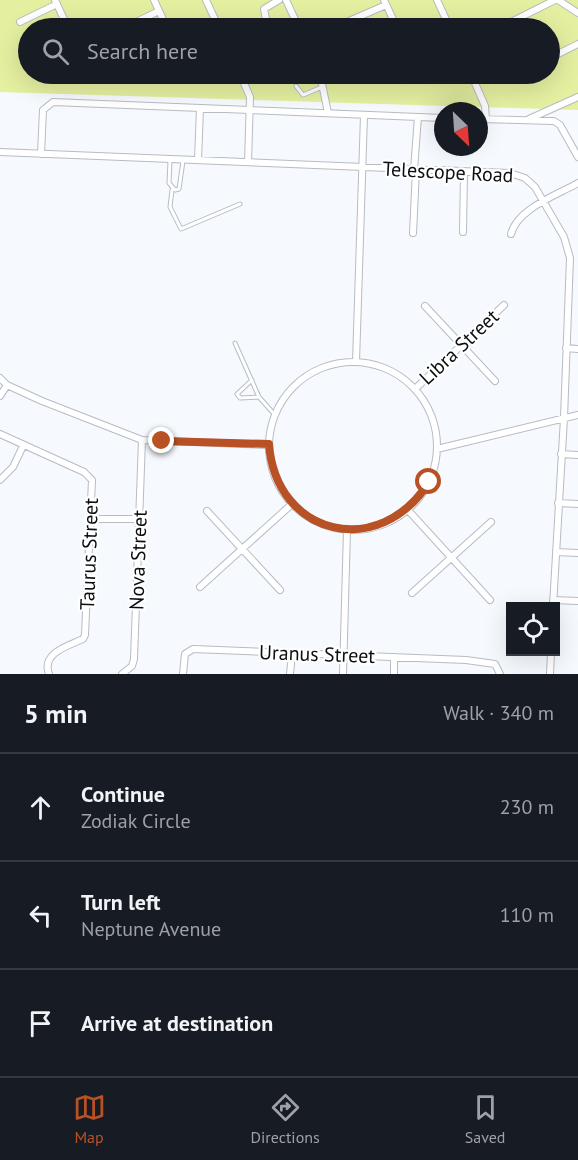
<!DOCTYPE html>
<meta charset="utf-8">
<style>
body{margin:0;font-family:"PT Sans",sans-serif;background:#242831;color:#f1f3f6}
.controls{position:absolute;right:18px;bottom:18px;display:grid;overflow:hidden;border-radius:0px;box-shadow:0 6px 24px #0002}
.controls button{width:54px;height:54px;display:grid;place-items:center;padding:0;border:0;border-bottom:2px solid #363941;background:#171b24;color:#f1f3f6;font:30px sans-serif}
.compass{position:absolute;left:434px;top:102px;width:54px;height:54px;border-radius:50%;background:#171b24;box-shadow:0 6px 24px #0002;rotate:155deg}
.stop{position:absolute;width:18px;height:18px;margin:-14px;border:4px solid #b85225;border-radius:50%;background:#fff}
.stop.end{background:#b85225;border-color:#fff;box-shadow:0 2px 6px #0008}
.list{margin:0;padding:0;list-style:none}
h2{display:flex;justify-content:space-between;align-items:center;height:78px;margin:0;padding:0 24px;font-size:26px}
h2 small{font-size:20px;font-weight:400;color:#9ea1a6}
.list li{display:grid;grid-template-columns:39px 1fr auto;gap:18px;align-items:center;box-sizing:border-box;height:108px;padding:0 24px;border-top:2px solid #363941}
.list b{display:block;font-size:22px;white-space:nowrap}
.list p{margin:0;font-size:20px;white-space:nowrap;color:#9ea1a6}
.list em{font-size:20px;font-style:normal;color:#9ea1a6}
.icon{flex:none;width:33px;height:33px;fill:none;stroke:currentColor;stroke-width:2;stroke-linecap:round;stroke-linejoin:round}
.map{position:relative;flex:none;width:578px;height:674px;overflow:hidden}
.search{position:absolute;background:#171b24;box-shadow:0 6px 24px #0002;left:18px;right:18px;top:18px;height:66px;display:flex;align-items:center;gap:15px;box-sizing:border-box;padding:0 21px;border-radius:33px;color:#9ea1a6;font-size:22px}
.sheet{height:402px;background:#171b24}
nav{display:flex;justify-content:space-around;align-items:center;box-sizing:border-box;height:84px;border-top:2px solid #363941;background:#171b24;font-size:16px;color:#9ea1a6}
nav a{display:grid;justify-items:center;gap:3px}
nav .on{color:#b85225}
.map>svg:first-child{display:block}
.green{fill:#e4efa0;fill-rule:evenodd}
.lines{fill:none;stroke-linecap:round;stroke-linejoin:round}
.lane-casing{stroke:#b7bcc4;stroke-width:5}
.street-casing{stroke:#b7bcc4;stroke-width:8}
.lane{stroke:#fff;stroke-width:3}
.street{stroke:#fff;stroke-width:6}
.route{stroke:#b85225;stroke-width:8}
.labels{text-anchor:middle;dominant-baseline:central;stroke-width:4.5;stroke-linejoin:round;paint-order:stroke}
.street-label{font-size:20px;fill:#0c0e10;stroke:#fff}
</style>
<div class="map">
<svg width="578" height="674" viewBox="0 0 578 674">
<rect width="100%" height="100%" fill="#f6f9fe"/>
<path class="green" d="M0,0H578V110L0,92ZM28,28H550V74H28Z"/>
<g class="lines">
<defs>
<path id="lane" d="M296,86L303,95L322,87
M170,161L169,183L175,190L179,189L183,161
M172,190L170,207L181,229L240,204
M235,343L259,397L275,415
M252,380L237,394L240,398L259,397"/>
<path id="street" d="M55,0L68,28
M154,0L167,28
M206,0L219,28
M286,0L299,28
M384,0L397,28
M437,0L450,28
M558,0L578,13
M266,19L264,9L279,0
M349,21L386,5
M20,22L57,4
M509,23L555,0
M123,28L159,11
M550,58L578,44
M88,74L90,76
M187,74L189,77
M240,74L250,97L248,162
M320,74L328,113
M471,74L485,106L486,119
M138,75L142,74
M405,80L420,74
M479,119L554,121L560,125L578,157
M529,119L578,97
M0,152L510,173L525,178L535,187L564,237L570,258L564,418L553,606
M41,154L43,110L53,102L443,118
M198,160L200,108
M414,170L418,117
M463,232L464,172
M413,233L416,170
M511,234C517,209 557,195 578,183
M425,306L495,381
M566,348L578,349
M356,362L364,115
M269 446a84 84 0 1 1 168 0a84 84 0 1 1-168 0Z
M0,378L7,385L42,401L142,440L269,445
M415,389L504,305
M0,396L7,385
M0,434L84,472L92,480L85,635L83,639C68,646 41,653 49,674
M437,449L578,415
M561,454L578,455
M0,480L13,467L23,446
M558,503L578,504
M407,509L490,600
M207,511L280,590
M90,519H140
M556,552L578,553
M200,587L292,504
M412,593L491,522
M553,600L578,601
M394,657V674
M122,674L132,666L134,659L142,440
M183,674L185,654L193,649L466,660L495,664L500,674
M290,674L292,654
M343,674L347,530
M550,674L551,652"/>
</defs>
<use href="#lane" class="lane-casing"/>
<use href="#street" class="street-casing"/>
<use href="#lane" class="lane"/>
<use href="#street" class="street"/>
</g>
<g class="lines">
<path class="route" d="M162,441L269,444C276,537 380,560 429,482"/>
</g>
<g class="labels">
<g class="street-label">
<text transform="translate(448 172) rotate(3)">Telescope Road</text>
<text transform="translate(459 347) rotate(-43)">Libra Street</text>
<text transform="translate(89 554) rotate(-88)">Taurus Street</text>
<text transform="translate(138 560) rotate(-88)">Nova Street</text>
<text transform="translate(317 654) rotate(2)">Uranus Street</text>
</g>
</g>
</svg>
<div class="controls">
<button><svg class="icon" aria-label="locate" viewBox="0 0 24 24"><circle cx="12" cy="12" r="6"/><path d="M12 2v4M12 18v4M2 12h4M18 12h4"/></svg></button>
</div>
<svg class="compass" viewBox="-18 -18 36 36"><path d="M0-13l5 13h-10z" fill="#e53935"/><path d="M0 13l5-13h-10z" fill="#9ea1a6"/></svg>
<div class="stop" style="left:429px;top:482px"></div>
<div class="stop end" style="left:162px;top:441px"></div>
<div class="search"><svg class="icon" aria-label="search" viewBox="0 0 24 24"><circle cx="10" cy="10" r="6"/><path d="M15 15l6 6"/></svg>Search here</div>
</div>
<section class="sheet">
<h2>5 min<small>Walk · 340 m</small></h2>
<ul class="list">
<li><svg class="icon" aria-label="ahead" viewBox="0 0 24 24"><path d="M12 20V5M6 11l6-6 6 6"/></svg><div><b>Continue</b><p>Zodiak Circle</p></div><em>230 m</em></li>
<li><svg class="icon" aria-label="left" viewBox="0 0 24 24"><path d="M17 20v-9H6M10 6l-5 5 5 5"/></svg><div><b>Turn left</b><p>Neptune Avenue</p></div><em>110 m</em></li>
<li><svg class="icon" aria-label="arrive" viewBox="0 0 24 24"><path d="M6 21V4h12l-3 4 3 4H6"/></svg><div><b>Arrive at destination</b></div></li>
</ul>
</section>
<nav>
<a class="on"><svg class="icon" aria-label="map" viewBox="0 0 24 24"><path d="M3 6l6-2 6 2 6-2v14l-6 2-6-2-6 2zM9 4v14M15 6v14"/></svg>Map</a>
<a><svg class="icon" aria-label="directions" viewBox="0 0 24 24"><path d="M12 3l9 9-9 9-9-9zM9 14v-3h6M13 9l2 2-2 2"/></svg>Directions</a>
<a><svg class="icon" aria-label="saved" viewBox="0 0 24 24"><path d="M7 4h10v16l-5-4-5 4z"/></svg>Saved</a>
</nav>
